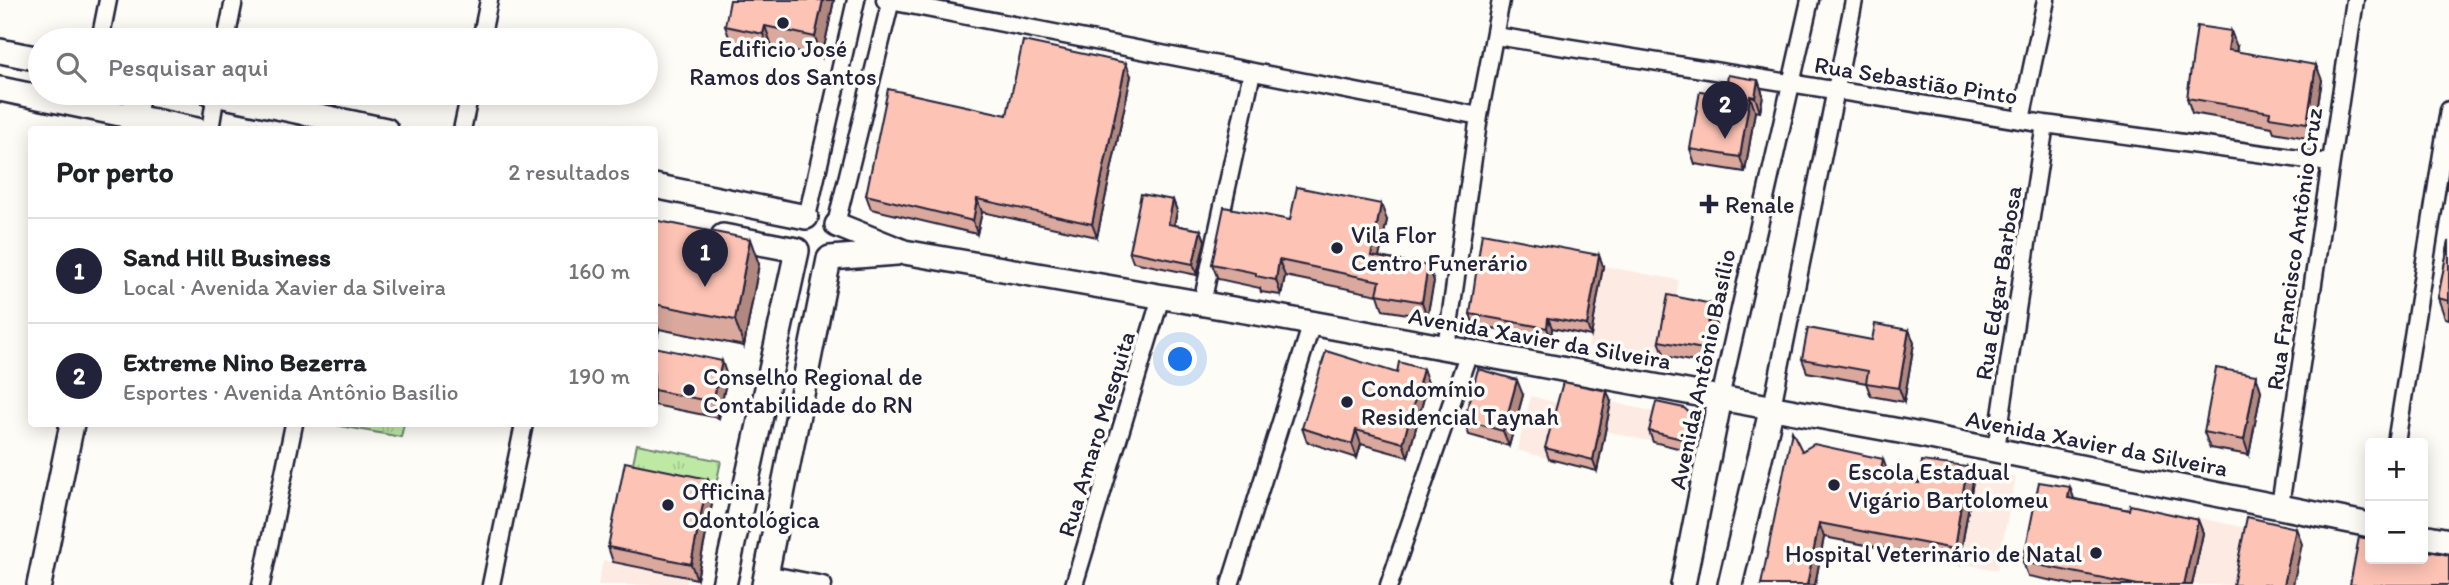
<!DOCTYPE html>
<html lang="pt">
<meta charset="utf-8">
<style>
body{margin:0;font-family:Itim,sans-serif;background:#f2f2f2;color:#202124}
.controls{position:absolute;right:21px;bottom:21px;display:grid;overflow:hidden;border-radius:7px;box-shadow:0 4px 18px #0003}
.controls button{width:63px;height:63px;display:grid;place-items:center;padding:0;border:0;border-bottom:2px solid #e0e0e0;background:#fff;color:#202124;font:35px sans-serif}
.you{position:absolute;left:1181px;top:360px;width:24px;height:24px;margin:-18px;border:5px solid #fff;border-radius:50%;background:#1a73e8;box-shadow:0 0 0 10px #1a73e833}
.badge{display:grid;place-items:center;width:46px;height:46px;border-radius:50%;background:#22223b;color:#fff;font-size:23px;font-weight:700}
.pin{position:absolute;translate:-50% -58px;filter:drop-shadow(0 2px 4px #0008)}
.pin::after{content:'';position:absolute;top:37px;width:24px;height:21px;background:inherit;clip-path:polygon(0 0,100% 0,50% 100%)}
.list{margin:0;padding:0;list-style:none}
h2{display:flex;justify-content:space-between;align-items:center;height:91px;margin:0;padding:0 28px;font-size:30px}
h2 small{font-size:23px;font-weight:400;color:#757577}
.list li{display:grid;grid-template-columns:46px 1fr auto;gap:21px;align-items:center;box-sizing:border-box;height:105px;padding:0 28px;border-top:2px solid #e0e0e0}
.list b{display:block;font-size:26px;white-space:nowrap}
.list p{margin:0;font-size:23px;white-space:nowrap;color:#757577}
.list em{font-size:23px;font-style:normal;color:#757577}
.icon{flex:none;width:38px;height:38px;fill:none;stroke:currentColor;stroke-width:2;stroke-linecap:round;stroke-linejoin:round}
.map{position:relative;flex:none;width:2449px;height:585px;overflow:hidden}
.search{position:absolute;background:#fff;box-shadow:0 4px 18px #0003;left:28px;top:28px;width:630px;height:77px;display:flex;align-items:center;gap:18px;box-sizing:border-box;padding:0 24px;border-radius:38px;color:#757577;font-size:26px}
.panel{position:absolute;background:#fff;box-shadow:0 4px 18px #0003;left:28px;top:126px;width:630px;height:301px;border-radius:7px}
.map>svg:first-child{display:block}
.built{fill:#fdebe3}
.grass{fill:url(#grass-tufts);stroke:#708670;stroke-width:2}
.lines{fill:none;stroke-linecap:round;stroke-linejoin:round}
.street-casing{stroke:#22223b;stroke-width:21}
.secondary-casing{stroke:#22223b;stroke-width:28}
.street{stroke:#fdfcf7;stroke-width:16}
.secondary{stroke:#fdfcf7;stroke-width:23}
.wall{fill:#daa89c;stroke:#22223b;stroke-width:2}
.shaded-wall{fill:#b1887f;stroke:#22223b;stroke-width:2}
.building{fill:#fdc3b5;stroke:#22223b;stroke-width:2}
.poi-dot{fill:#22223b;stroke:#fdfcf7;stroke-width:2.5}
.labels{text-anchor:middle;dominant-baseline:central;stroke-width:7;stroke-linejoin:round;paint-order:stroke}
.poi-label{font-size:24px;fill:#22223b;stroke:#fdfcf7;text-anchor:start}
.street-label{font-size:24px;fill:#22223b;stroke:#fdfcf7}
</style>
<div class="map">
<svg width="2449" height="585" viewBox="0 0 2449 585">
<defs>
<pattern id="grass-tufts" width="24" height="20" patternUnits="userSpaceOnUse" patternTransform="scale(1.75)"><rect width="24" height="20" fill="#bee9a5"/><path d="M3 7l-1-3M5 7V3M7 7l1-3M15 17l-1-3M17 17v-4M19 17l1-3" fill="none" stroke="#a3c88f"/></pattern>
</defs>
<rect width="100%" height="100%" fill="#fdfcf7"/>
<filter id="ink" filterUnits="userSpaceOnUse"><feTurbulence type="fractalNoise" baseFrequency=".0143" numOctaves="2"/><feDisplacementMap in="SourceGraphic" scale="14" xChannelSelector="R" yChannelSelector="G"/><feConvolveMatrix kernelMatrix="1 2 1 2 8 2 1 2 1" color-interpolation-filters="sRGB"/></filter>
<g filter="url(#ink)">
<path class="built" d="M1603,266L1679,280L1664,361L1588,347Z
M1531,396L1564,405L1549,459L1517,450Z
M1611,402L1660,413L1653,442L1605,431Z
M1975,469L2016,477L1997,570L1959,563Z
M2168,511L2255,530L2243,585H2153Z
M603,560L688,577L686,585H598Z"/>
<path class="grass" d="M330,424H404L401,437Z
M637,444L721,461L714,494L630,477Z"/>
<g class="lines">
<defs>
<path id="street" d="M885,0L1479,116
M1496,36L2045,124L2329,163
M100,40L108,0
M226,40L234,0
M481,40L489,0
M2021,120L2046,0
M210,130L216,93
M462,130L470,93
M807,217L856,0
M836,224L891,0
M1202,303L1252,72
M1446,347L1479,116L1501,0
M1720,398L1810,0
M1772,407L1854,0
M2396,443L2449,110
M1996,449L2045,124
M2280,506L2355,0
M766,574L823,585
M261,585L294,424
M491,585L524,424
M1074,585L1161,297
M1230,585L1312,323
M1389,585L1469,352"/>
<path id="secondary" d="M0,51L40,59
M0,89L197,130
M210,93L386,130
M131,130L138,93
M654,186L806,217
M837,225L904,252L1262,314L1905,432L2370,525
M723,236L797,250
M830,258L897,253
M2423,536L2449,541
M39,585L72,424
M724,585L797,251
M764,585L829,259
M1683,585L1720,398
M1730,585L1772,407"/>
</defs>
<use href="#street" class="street-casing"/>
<use href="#secondary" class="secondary-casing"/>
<use href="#street" class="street"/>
<use href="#secondary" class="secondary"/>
</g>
<path class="wall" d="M834,0L822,57L772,46L770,54L732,45L725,26Z
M2237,47L2236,51L2322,80L2312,139L2274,132L2272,127L2192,113L2187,98Z
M1131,76L1097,237L982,212L977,234L871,209L866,195L1007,115Z
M1758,80L1763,95L1760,112L1755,111L1745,172L1695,164L1690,149L1725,95Z
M1173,200L1177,211L1174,225L1201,230L1205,241L1197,275L1133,262L1129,251Z
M654,220L759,264L744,346L659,329L655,347L727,376L719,418L654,405Z
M1290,220H1387L1379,257L1428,266L1434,281L1427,317L1383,310L1378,295L1285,276L1281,295L1261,292L1260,288L1218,279L1212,264Z
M2449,241V319L2445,318L2438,298Z
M1603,266L1591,336L1552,328L1551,338L1474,325L1470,314Z
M1717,319L1709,365L1665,356L1659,341Z
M1909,330L1914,343L1904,402L1871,396L1866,383L1807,372L1802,359Z
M1423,369L1428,383L1408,457L1361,444L1357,458L1307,442L1302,428L1397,373Z
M2256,375L2261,391L2249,455L2210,448L2204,432Z
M1523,395L1509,446L1469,435L1464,420Z
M1611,402L1597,471L1549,459L1545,448Z
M1696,426L1690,451L1653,442L1649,431Z
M1802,451L1888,473V478L1919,483L1973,481L1959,563L1824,537L1815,585H1761Z
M714,494L697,579L613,562L608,547Z
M2075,499L2129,510L2198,520L2203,533L2192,585H2074L2028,576L2023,562Z"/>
<path class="shaded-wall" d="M823,0H834L822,57L815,37Z
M765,26L772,46L770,54L763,34Z
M2231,31L2237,47L2234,66L2228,50Z
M1126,63L1131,76L1097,237L1092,224Z
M2316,65L2322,80L2312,139L2307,123Z
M1758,80L1763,95L1760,112L1755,97Z
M1750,96L1755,111L1745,172L1740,157Z
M977,199L982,212L977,234L973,221Z
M1173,200L1177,211L1172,235L1168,224Z
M1381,204L1387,220L1376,271L1371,256Z
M1201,230L1205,241L1197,275L1193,264Z
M750,239L759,264L744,346L735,320Z
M1599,255L1603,266L1591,336L1587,325Z
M1279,260L1285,276L1281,295L1276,280Z
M1428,266L1434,281L1427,317L1422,302Z
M1712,304L1717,319L1709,365L1703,349Z
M654,317L659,329L654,353Z
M1548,318L1552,328L1551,338L1547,328Z
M1909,330L1914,343L1904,402L1899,388Z
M722,361L727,376L719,418L713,402Z
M1423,369L1428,383L1408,457L1403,443Z
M2256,375L2261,391L2249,455L2244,440Z
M1517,380L1523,395L1509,446L1503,431Z
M1607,391L1611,402L1597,471L1593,460Z
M1692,415L1696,426L1690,451L1686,440Z
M1356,430L1361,444L1357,458L1352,444Z
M1883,459L1888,473L1885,491L1880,476Z
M1967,467L1973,481L1959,563L1954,549Z
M708,479L714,494L697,579L691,564Z
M2070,487L2075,501L2068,498Z
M2198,520L2203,533L2192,585H2184Z
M1819,523L1824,537L1815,585H1807Z
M2296,528L2302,544L2293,585H2284Z"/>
<path class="building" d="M730,0H823L815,37L765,26L763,34L725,26Z
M2197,26L2231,31L2228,50L2316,65L2307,123L2269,117L2270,112L2187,98Z
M1023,41L1126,63L1092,224L977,199L973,221L866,195L888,89L1007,115Z
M1728,75L1758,80L1755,97L1750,96L1740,157L1690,149L1700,91L1725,95Z
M1297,187L1381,204L1371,256L1428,266L1422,302L1377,294L1380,281L1279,260L1276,280L1256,276V273L1212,264L1224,207L1290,220Z
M1141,194L1173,200L1168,224L1201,230L1193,264L1129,251Z
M654,220L750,239L735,320L654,304Z
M1482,233L1599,255L1587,325L1548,318L1547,328L1470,314Z
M2449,241V301L2438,298Z
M1668,295L1712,304L1703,349L1659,341Z
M1875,324L1909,330L1899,388L1866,383L1868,371L1802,359L1808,328L1872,340Z
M654,347L722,361L713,402L654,390Z
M1326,351L1397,373L1399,362L1423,369L1403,443L1356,430L1352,444L1302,428Z
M2216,368L2256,375L2244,440L2204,432Z
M1478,369L1517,380L1503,431L1464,420Z
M1563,382L1607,391L1593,460L1545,448Z
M1656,402L1684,408L1692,415L1686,440L1649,431Z
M1792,431L1802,451L1814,444L1883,459L1880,476L1919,483L1922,461L1967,467L1954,549L1819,523L1807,585H1761Z
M625,462L708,479L691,564L608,547Z
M2039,482L2070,487L2068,498L2129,510L2130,505L2198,520L2184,585H2138L2023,562Z
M2247,517L2296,528L2284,585H2233Z
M2359,537L2370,539V559H2423V550L2449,555V585H2350Z"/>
</g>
<g class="poi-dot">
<circle cx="783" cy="23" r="7"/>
<path d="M1705.5 193.5h7v7h7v7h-7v7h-7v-7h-7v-7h7z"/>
<circle cx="1337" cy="248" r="7"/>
<circle cx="689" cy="390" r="7"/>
<circle cx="1347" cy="402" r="7"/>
<circle cx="1834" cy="485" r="7"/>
<circle cx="668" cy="505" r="7"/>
<circle cx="2096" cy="553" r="7"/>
</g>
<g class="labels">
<g class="poi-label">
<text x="783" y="48" text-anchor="middle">Edificio José<tspan x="783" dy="28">Ramos dos Santos</tspan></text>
<text x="1725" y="204">Renale</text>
<text x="1351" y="234">Vila Flor<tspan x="1351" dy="28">Centro Funerário</tspan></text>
<text x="703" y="376">Conselho Regional de<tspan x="703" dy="28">Contabilidade do RN</tspan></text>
<text x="1361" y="388">Condomínio<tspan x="1361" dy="28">Residencial Taynah</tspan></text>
<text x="1848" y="471">Escola Estadual<tspan x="1848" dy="28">Vigário Bartolomeu</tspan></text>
<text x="682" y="491">Officina<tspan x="682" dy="28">Odontológica</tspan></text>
<text x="2082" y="553" text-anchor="end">Hospital Veterinário de Natal</text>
</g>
<g class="street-label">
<text transform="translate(1916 80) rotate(9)">Rua Sebastião Pinto</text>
<text transform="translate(2294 249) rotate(-82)">Rua Francisco Antônio Cruz</text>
<text transform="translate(1998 283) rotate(-81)">Rua Edgar Barbosa</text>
<text transform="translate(1540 338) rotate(10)">Avenida Xavier da Silveira</text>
<text transform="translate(1702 369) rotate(-78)">Avenida Antônio Basílio</text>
<text transform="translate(1096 434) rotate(-73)">Rua Amaro Mesquita</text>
<text transform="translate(2097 443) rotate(11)">Avenida Xavier da Silveira</text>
</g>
</g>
</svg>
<div class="controls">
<button>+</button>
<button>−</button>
</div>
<div class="you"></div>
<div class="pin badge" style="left:705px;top:287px">1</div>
<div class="pin badge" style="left:1725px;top:139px">2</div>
<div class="search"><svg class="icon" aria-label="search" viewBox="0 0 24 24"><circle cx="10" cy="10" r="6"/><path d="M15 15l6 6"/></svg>Pesquisar aqui</div>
<section class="panel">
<h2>Por perto<small>2 resultados</small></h2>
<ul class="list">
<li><span class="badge">1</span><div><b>Sand Hill Business</b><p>Local · Avenida Xavier da Silveira</p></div><em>160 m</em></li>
<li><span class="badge">2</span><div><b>Extreme Nino Bezerra</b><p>Esportes · Avenida Antônio Basílio</p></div><em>190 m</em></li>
</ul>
</section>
</div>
